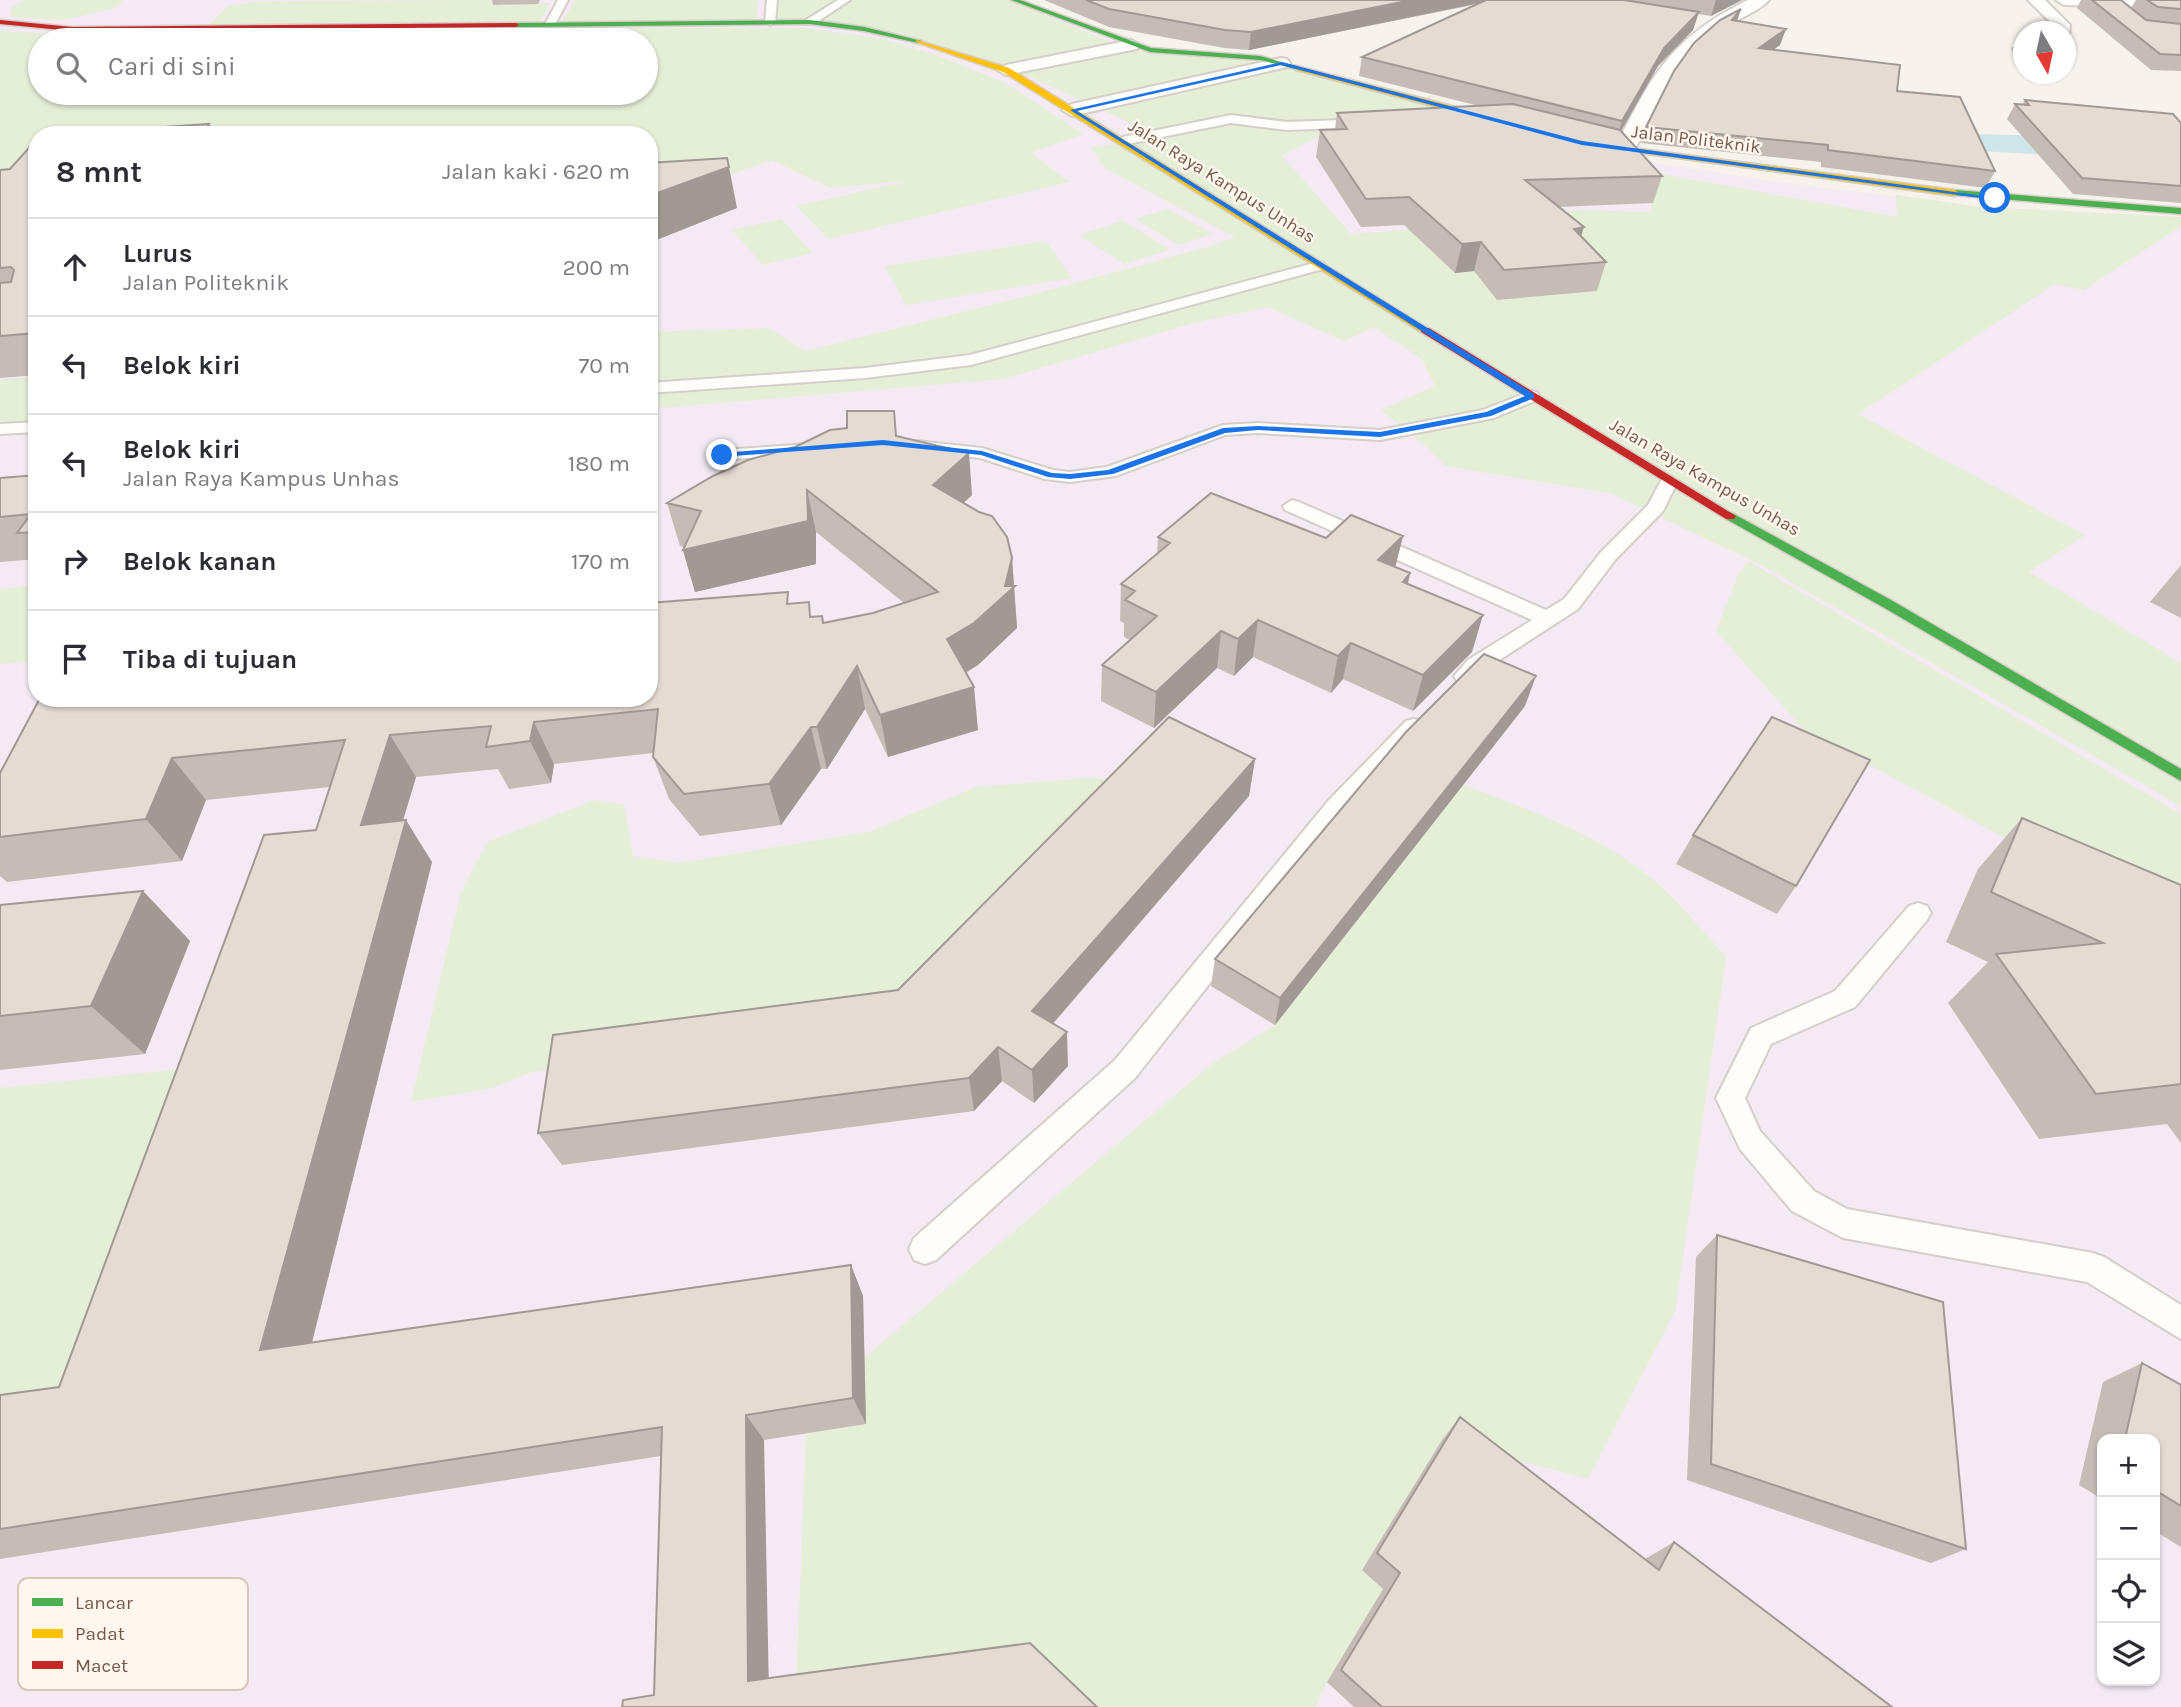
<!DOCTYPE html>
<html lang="id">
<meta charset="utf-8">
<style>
body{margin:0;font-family:Karla,sans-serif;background:#f2f2f3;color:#2b2b33}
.controls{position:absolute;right:21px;bottom:21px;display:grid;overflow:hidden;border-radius:14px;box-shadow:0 2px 5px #0004}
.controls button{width:63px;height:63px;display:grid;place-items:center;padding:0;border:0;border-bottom:2px solid #e1e1e2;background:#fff;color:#2b2b33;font:35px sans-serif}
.compass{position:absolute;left:2013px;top:21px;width:63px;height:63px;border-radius:50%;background:#fff;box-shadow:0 2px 5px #0004;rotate:171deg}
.stop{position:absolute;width:21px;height:21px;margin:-16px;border:5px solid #1a73e8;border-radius:50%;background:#fff}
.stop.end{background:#1a73e8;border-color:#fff;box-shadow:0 2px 7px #0008}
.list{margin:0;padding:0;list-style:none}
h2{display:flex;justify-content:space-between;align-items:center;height:91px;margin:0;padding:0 28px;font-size:30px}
h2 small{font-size:23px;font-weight:400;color:#7c7c81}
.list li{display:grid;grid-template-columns:46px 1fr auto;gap:21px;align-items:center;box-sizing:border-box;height:98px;padding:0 28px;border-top:2px solid #e1e1e2}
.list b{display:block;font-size:26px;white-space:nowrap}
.list p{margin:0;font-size:23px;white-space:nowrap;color:#7c7c81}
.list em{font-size:23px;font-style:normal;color:#7c7c81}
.icon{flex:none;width:38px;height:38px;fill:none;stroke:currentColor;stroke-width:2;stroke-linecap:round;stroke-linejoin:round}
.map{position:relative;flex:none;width:2181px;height:1707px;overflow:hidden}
.search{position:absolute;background:#fff;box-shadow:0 2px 5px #0004;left:28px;top:28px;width:630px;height:77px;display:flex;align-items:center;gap:18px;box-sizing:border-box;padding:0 24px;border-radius:38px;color:#7c7c81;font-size:26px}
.panel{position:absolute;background:#fff;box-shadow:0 2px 5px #0004;left:28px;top:126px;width:630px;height:581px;border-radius:28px}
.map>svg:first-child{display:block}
.education{fill:#f3eaf3;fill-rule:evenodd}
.green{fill:#e5eed7;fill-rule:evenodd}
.water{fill:#cee6e8}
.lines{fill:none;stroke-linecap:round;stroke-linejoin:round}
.lane-casing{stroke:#d6cec8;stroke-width:4}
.street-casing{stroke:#d6cec8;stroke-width:4}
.fast-casing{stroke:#d7cec8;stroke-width:3}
.slow-casing{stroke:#d7cec8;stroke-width:3}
.jam-casing{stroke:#d7cec8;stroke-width:3}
.lane{fill:#fefdfc;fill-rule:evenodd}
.street{fill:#fefdfc;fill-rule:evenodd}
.fast{fill:#4caf50;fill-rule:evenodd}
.slow{fill:#ffc107;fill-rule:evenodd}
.jam{fill:#c62828;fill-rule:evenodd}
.wall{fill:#c4bcb5}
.shaded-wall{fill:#a09994}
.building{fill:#e4dbd3;stroke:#a09994;stroke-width:2}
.route{fill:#1a73e8}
.labels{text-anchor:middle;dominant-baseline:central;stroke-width:5;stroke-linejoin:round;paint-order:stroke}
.far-street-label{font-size:18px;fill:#76594c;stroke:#fff7ee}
.key{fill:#fff7ee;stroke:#d6c8bd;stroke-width:2}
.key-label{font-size:19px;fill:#76594c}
</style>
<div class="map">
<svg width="2181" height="1707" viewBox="0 0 2181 1707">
<rect width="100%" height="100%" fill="#f7f2ec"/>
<path class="education" d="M0,0H1010L1132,49L1662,164L1776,182L1981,207L2181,217V1707H0ZM40,40H646V93H40ZM37,135H649V698H37ZM2102,1439H2155V1681H2102Z"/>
<path class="green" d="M24,0H120L122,2L118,7L65,20L10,17L12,7Z
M493,0L491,5L550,3L540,21L208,26L228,6L259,1Z
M575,0H758L756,20L562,22Z
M777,0H1009L1132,51L1240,59L1311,74L1444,110L1340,124L1282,156L1351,234L1525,221L1527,173L1566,210L1651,212V172L1897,217L1896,195L1981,207L2181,217V226L2084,290L2055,284L1858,414L2085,535L2029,572L2181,663V806L1761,565L1610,493L1445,466L1426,446L1381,410L1435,386L1422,359L1374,327L1344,341L1268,307L1197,322L1003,379L649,409V332L769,328L805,351L1031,295L1204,248L1235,237L1104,168L1092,147L1157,139L1120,118L1008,67L884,31L776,20Z
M672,28H804L884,39L933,54L1006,83L1083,134L1031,153L1069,182L828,239L797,206L908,181L830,188L772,160L679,192L649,193V135H37V174L0,178V31L96,36ZM40,40H646V93H40Z
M1168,209L1213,234L1179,245L1135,219Z
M781,219L813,253L763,265L732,230Z
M1123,221L1170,250L1124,264L1079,235Z
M1046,241L1072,278L906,305L885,266Z
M37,377V434L0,436V379Z
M1748,561L2181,814V911L2077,877L1803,729L1716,631L1738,575Z
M37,585V661L0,664V589Z
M1086,778L1123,780L882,1014L854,1026L532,1072L492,1088L411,1102L461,892L487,842L595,800L624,805L633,856L678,863L869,832L976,787Z
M1463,785C1536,812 1611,838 1669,894C1689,914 1707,936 1726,957L1675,1311L1588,1479L1442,1440L1362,1570L1383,1589L1327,1682L1316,1707H1085L796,1690L806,1434L866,1424L864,1358L1212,1064L1275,1025Z
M210,1066L99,1401L0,1416V1088Z"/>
<path class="water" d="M1971,134L2016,135L2095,144L2050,155L1980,151Z"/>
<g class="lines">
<defs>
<path id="lane" d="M558,0H568L554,26H546L545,24Z
M767,0H777L775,22L770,25L765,22Z
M838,0H850L814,24H806V20Z
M1231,115L1287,122L1368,119L1374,123L1368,127L1287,130L1231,123L1123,145L1117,141L1123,137Z
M461,131L469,132L471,135H455Z
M1318,262L1323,263L1325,266L1323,269L971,365L865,378L649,393V383L865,368L970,355Z
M1531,391L1537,392L1539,396L1537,400L1494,418L1380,440L1258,433L1225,435L1116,476L1070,482L1045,479L980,458L916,451L907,446L916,441L982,448L1053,470L1070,472L1107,467L1223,425L1258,423L1380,430L1483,410Z
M37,422V432L0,434V424Z
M810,444L816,445L819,449L816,453L722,460L713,455L722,450Z
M1669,476L1678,481L1663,511L1615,560L1578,609L1484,670C1475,679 1470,685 1457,681L1454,676L1468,660L1532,620L1285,510L1283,506L1292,500L1299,502L1546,610L1564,599L1601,552L1648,505L1663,477Z
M1414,719L1422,721L1425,727L1422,733L1345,812L1135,1078L936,1260L925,1264L914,1260L909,1249L914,1238L1115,1060L1329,800L1406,721Z
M1918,903L1927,906L1931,913L1927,920L1855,1007L1771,1044L1745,1098L1760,1131L1814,1191L1847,1209L2093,1253L2104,1257L2181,1305V1339L2087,1282L1843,1238L1792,1211L1740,1149L1716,1098L1751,1028L1835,991L1909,906Z"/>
<path id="street" d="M1748,0H1769C1757,14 1719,26 1701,43C1662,78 1658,115 1632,153H1618L1615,149C1651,75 1672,37 1748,0Z
M2028,0H2045L2070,25L2069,35L2066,36V32H2052L2054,26Z
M2056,0H2175L2177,3L2169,8L2064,5Z
M1131,40L1140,45L1137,49L1006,75L997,70L1006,65Z
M2024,43V54L2016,53L2013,49Z
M1281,58L1287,59L1290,63L1287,67L1072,116L1062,110L1072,104Z"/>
<path id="fast" d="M1011,0H1020L1151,48L1260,56L1303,68L1299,70L1260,60L1150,52Z
M810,20L864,27L922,41L918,43L864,31L810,24L516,27L513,25L516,23Z
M1955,190L2181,208V214L1952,195V191Z
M1730,512L1891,600L2181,769V781L1881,606L1726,519V513Z"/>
<path id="slow" d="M916,40L1009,68L1430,330L1421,332L1003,72L916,42Z
M1296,66L1503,119L1504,121L1497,123L1296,70Z
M1586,142L1955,190L1959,193L1955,196L1589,146Z"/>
<path id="jam" d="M0,20L72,27L516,23L519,25L516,27L72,31L0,24Z
M1421,328H1429L1736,516L1734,519H1726L1421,332Z"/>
</defs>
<use href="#lane" class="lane-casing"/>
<use href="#street" class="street-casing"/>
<use href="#fast" class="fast-casing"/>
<use href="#slow" class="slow-casing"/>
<use href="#jam" class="jam-casing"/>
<use href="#lane" class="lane"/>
<use href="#street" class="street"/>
<use href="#fast" class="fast"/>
<use href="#slow" class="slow"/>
<use href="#jam" class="jam"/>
</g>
<path class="wall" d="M492,0H540L538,4L493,5Z
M1044,0H1742L1711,16L1698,14L1693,30L1658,66L1621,131L1662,176L1653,203L1558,207L1581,236L1606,262L1597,291L1497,300L1474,271L1455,273L1404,225L1361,227L1316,157L1320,130L1335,129L1337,113L1479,106L1359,76L1362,57L1478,4L1249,50L1224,48L1109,27Z
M2081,0H2121L2131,8L2136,0H2181V71L2151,70L2077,8Z
M1741,9L1737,21L1780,45L1773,50L1897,91L1995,171L1986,188L1821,167V162L1641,143L1646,127Z
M2025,100L2181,123V203L2073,194L2007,119L2015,104L2022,105Z
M37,139V375L0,378V170L10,169Z
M897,436L972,495L963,503L1012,558L1017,628L978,665L966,673L978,730L888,757L865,709L827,769H821L781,825L700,836L669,799L653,757V753L554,764L551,783L509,789L498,769L416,777L403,821L432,862L312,1342L851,1265L863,1296L866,1424L764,1440L654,1695L661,1456L0,1559V1395L59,1387L316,830L330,787L206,800L182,861L7,882L0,876V773L790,603L812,617L822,616L824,623L873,613L904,603L816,532V564L695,592L683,550L684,547L680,546L667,503Z
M37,475V559L0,562V478Z
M1403,536L1395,567L1410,573L1408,584L1472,652L1413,711L1343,679L1331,693L1253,657L1234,676L1217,668L1154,728L1101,701L1102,665L1130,640L1124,637V623L1120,621L1121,584L1157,554L1158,537L1326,538Z
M2181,565V618L2150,602Z
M1525,706L1275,1025L1211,986L1215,959Z
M1255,759L1249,796L1053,1024L1068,1066L1034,1103L1002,1081L974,1111L562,1165L538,1133L898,990Z
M2022,818L2181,885V1143L2167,1124L2039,1139L1948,1003L1988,962L1946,942L1978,869Z
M1693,835L1796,886L1777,914L1676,864Z
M143,891L190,941L145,1054L0,1070V905Z
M1717,1235L1966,1549L1931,1563L1687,1480L1696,1257Z
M2142,1363L2181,1385V1547L2155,1531V1439H2102V1499L2079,1485L2103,1382Z
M1460,1417L1645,1559L1674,1542L1892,1707H1354L1327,1682L1383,1589L1362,1570L1442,1440Z"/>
<path class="shaded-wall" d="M1412,0H1494L1249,50L1251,32Z
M1716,0H1742L1711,16Z
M1741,9L1736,24L1732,20Z
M1699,12L1693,30L1658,66L1616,140L1622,121L1664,48Z
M1786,29L1780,45L1754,64L1759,48Z
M209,124L214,135H201Z
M729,167L737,208L649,243V196Z
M1584,227L1575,256L1574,229Z
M1481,242L1474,271L1455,273L1462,244Z
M969,453L972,495L938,527L933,485Z
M807,490L816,532V564L695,592L683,550Z
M1403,536L1394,572L1378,560Z
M1012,558L1017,628L978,665L951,681L947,639L1005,586Z
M1410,573L1402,610L1403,582Z
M1483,615L1472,652L1413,711L1423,675Z
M1258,620L1253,657L1234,676L1238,639Z
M1221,631L1217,668L1154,728L1156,692Z
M1351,643L1343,679L1331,693L1338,656Z
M857,666L865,709L827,769L817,727Z
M1536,676L1525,706L1275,1025L1280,998Z
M974,687L978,730L888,757L880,715Z
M534,722L554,764L551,783L530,741Z
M811,727L821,769L781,825L769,784Z
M390,735L416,777L389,866L361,825Z
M172,758L206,800L182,861L146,819Z
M1255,759L1249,796L1034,1045L1032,1011Z
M406,820L432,862L303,1378L260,1350Z
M143,891L190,941L145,1054L91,1006Z
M1067,1032L1068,1066L1034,1103L1032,1070Z
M998,1047L1002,1081L974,1111L969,1078Z
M851,1265L863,1296L866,1424L853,1398Z
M746,1415L764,1440L769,1694L748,1681Z"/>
<path class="building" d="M1086,0H1412L1251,32L1225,30L1109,9Z
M1486,0H1624L1699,12L1664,48L1622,121L1362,57Z
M2092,0H2121L2146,20L2181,24V55L2160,54Z
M2147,0H2181V9L2158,7Z
M1741,9L1732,20L1786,29L1759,48L1900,65L1897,91L1960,97L1995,171L1828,150V145L1646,127L1674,71L1694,43L1720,20Z
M2025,100L2173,114L2181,123V186L2082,178L2015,104L2029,105Z
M1513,104L1620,130L1662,176L1525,180L1584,227L1574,229L1606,262L1504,270L1481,242L1462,244L1409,197L1366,199L1320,130L1347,129L1337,113Z
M209,124L201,135H49L135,129Z
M37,139V333L0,336V283L11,282L14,270L11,267L0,268V170L10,169Z
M727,158L729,167L649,196V163Z
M847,411H894L896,436L969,453L933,485L979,512L992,516L1007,537L1012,558L1005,586H1015L974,623L947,639L974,687L880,715L857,666L817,727H811L769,784L684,794L653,757L658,709L534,722L530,741L486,747L491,726L390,735L361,825L406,820L260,1350L851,1265L853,1398L746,1415L748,1681L1030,1643L1097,1707H622L623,1700L654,1695L662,1427L0,1529V1395L59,1387L264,835L316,830L345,740L172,758L146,819L0,837V773L40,698H649V603L788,592L787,604L809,602L810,617L822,616L823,623L873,613L938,592L807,490L808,521L683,550L701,511L667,503L713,476L748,460L795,447L830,430L847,428Z
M37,475V532L17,533L31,514L0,517V478Z
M1211,493L1326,538L1351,515L1403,536L1378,560L1410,573L1403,582L1483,615L1423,675L1351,643L1338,656L1258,620L1238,639L1221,631L1156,692L1102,665L1157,616L1125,600L1135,591L1121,584L1170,543L1158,537Z
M1484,654L1536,676L1280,998L1215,959L1406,732Z
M1169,717L1255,759L1032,1011L1067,1032L1032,1070L998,1047L969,1078L538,1133L553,1035L898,990Z
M1772,717L1870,760L1796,886L1693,835Z
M2022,818L2181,885V1084L2096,1094L1996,954L2103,943L1991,892Z
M143,891L91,1006L0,1016V905Z
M1717,1235L1943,1302L1966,1549L1711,1464Z
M2142,1363L2181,1385V1506L2155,1490V1439H2125Z
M1460,1417L1659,1570L1674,1542L1892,1707H1382L1341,1670L1400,1573L1377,1553Z"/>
<path class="route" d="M1282,62L1582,141L1998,198L1995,200L1582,145L1281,65L1077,111L1534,394V398L1491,416L1380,437L1258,430L1225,433L1113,474L1070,479L1048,477L981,455L883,445L719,457L722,453L883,440L982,451L1052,473L1070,474L1108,470L1223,428L1258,426L1380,432L1486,412L1525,396L1070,110Z"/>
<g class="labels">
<g class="far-street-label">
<text transform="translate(1696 139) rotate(7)">Jalan Politeknik</text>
<text transform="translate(1222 181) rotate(32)">Jalan Raya Kampus Unhas</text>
<text transform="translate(1705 477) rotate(30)">Jalan Raya Kampus Unhas</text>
</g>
</g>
<rect x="18" y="1578" width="230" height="112" rx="10" class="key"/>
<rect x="32" y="1598" width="31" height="8" fill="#4caf50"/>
<rect x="32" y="1629" width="31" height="9" fill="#ffc107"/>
<rect x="32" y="1661" width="31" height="8" fill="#c62828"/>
<g class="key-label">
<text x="75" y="1609">Lancar</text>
<text x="75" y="1640">Padat</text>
<text x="75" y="1672">Macet</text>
</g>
</svg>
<div class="controls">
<button>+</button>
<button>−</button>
<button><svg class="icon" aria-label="locate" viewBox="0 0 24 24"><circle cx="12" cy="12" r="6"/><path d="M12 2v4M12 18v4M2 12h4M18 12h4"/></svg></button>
<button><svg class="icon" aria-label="layers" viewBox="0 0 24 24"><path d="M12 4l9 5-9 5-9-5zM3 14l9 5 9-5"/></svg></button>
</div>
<svg class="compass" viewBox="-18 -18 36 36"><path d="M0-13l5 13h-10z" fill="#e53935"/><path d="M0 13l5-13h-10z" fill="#7c7c81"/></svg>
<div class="stop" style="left:1995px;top:198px"></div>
<div class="stop end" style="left:722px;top:455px"></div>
<div class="search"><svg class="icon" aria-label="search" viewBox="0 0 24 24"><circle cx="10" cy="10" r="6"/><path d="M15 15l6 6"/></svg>Cari di sini</div>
<section class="panel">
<h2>8 mnt<small>Jalan kaki · 620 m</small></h2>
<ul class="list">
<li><svg class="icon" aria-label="ahead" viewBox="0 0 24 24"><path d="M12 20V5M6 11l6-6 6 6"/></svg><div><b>Lurus</b><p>Jalan Politeknik</p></div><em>200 m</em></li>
<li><svg class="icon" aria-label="left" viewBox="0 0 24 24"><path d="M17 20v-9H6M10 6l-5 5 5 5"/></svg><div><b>Belok kiri</b></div><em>70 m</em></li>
<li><svg class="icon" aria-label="left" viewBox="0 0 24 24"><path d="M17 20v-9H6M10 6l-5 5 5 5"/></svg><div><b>Belok kiri</b><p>Jalan Raya Kampus Unhas</p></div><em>180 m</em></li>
<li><svg class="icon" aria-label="right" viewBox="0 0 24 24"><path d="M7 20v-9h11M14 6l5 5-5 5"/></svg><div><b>Belok kanan</b></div><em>170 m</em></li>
<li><svg class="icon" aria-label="arrive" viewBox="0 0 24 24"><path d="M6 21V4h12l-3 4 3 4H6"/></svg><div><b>Tiba di tujuan</b></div></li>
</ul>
</section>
</div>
